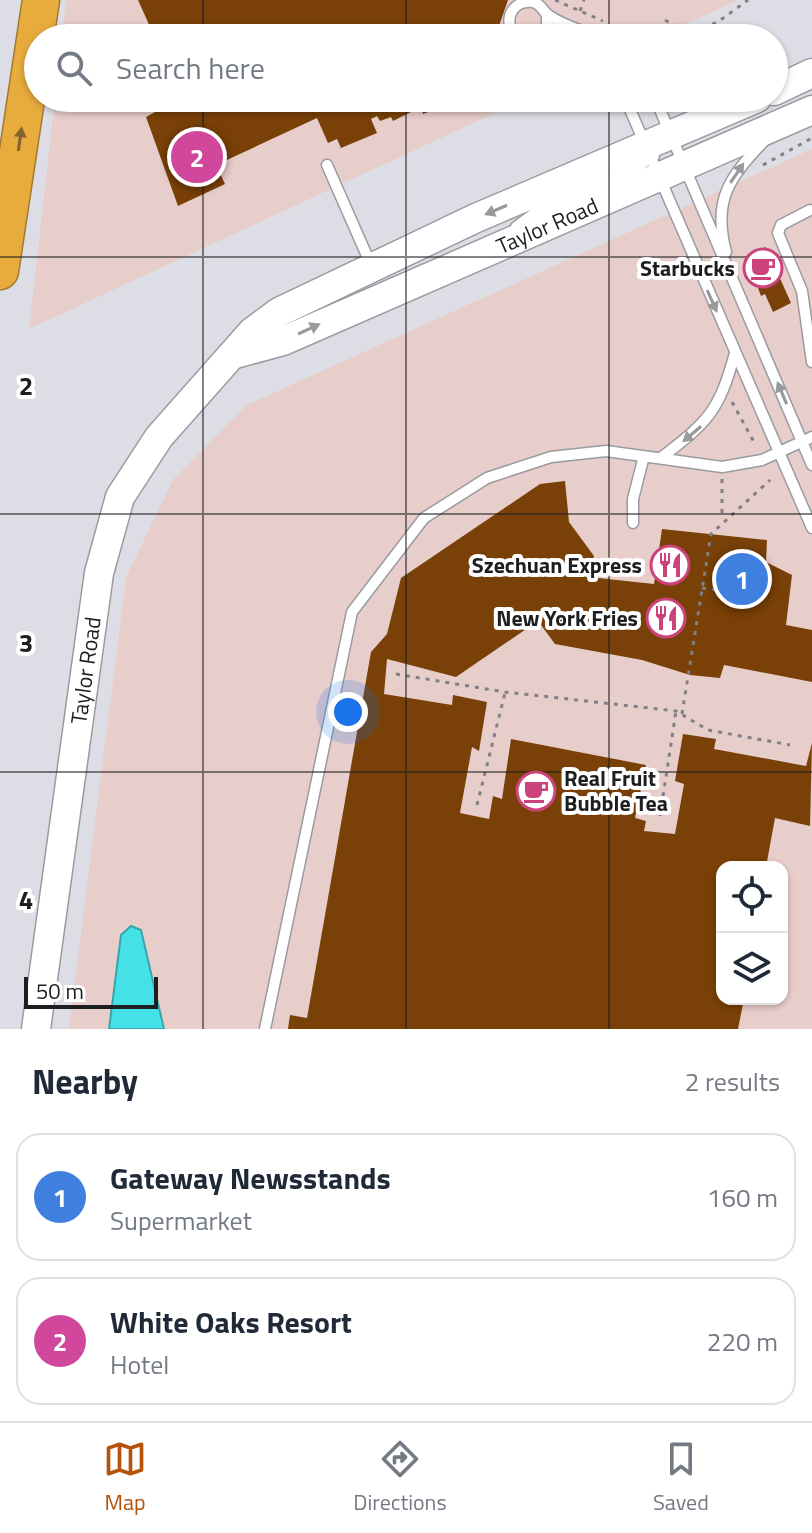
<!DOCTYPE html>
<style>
body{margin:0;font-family:"Titillium Web",sans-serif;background:#f2f2f3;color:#1f2937}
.controls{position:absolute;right:24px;bottom:24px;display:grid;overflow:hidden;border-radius:16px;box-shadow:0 2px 6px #0004}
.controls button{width:72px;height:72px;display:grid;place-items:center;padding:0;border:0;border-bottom:2px solid #e0e1e3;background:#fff;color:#1f2937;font:40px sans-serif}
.scale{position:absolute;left:24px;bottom:20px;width:134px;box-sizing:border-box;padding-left:8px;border:4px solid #1d1e20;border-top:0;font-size:22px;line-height:28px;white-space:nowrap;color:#1d1e20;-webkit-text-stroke:6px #fff;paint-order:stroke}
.you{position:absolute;left:348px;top:712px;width:28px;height:28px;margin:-20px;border:6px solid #fff;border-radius:50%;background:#1a73e8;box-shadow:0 0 0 12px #1a73e833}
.badge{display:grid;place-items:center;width:52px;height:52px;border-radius:50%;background:#b45309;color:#fff;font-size:26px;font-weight:700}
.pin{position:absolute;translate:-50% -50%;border:4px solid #fff;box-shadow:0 2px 8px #0006}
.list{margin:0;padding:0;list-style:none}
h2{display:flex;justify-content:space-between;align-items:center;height:104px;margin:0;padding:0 32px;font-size:34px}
h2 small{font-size:26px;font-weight:400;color:#747a83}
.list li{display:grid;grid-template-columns:52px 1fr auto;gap:24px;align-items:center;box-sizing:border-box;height:128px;margin:0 16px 16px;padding:0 16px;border:2px solid #e0e1e3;border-radius:24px}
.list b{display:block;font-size:30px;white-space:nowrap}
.list p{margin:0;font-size:26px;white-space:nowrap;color:#747a83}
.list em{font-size:26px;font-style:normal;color:#747a83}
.icon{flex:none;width:44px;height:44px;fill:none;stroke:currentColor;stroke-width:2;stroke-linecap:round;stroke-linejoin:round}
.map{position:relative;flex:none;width:812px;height:1029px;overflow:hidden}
.search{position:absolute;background:#fff;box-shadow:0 2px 6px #0004;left:24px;right:24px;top:24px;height:88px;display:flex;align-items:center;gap:20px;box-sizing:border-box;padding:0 28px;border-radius:44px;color:#747a83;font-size:30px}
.sheet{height:392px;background:#fff}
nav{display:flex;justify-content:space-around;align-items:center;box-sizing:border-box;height:112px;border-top:2px solid #e0e1e3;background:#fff;font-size:22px;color:#747a83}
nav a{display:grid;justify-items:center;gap:4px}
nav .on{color:#b45309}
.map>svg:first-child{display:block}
.commercial{fill:#e8cecb;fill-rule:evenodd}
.water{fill:#44e1e6;stroke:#38a6ab;stroke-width:2}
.building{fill:#794007}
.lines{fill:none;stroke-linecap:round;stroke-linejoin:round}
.lane-casing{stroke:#9a9ba1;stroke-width:13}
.secondary-casing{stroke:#9a9ba1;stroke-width:31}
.highway-casing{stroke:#a07a32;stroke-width:39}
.path{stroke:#808186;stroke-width:3;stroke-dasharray:4 6;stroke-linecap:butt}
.lane{stroke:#fff;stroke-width:10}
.secondary{stroke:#fff;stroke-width:28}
.highway{stroke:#e7ac3c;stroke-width:36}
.oneway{fill:#82652e}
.oneway2{fill:#999a9b}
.grid{fill:none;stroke:#1d1e20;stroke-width:2;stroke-opacity:0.55}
.labels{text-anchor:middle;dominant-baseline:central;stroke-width:8;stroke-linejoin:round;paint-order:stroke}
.street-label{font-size:22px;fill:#1d1e20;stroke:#fff}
.poi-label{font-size:22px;font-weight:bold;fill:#1d1e20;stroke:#fff;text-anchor:end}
.grid-label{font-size:26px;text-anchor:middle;font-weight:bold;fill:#1d1e20;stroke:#fff;stroke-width:8;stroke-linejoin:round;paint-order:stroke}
</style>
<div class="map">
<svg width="812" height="1029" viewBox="0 0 812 1029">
<rect width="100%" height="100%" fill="#dddee5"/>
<path class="commercial" d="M66,0H738L657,38H62Z
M55,98H527L29,329Z
M812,149V1029H69L126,577L173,480L247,405ZM722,867H782V999H722Z"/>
<path class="water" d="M131,926L141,930L164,1029H109L121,935Z"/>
<path class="building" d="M138,0H508L498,29L486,33L488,38H155Z
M162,98H463L423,114L421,107L393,121L391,117L380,121L377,116L371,119L377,133L341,148L337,139L328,143L317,118L216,165L225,184L178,206L146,117L166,106Z
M766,247L791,303L773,312L765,294L761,296L746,256Z
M565,481L569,522L594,556L589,577L654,584L662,529L767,540L766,562L792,575L786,625L812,630V682L724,665L720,678L690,675L642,660L555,644L538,621L456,677L387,659L384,694L452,705L453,695L487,702L479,751L472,747L460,813L489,819L493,796L502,799L511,739L646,765L635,818L646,821L644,831L675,834L684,784L675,781L683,734L716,739L714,749L806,766L812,743L810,826L775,818L766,867H722V999H744L738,1029H288L290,1015L307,1018L371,652L387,634L401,578L540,484Z"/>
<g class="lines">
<defs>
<path id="lane" d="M518,38C502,25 509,0 533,2C541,4 542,10 547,14C560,25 585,31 600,38
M538,38L547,26V14
M625,98L812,528
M655,98L812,465
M327,165L371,265
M810,210L781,225L778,233L802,291L812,362
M516,227L540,209L622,176L654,156
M726,252C712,199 730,177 765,140
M662,457C709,421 719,411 735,353
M633,523V499L644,456
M265,1029L352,612L424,518L487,478L551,457L606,451L722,467L762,460L812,437"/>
<g id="secondary">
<path d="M774,91L812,73"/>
<path id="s1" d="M235,354L283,341L812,110"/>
<path id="s2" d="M36,1029L99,573L120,497L159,437L252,332L279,312L476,218L757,98"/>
</g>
<path id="highway" d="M0,271L41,0"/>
</defs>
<use href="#lane" class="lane-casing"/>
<use href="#secondary" class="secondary-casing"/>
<use href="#highway" class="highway-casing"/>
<path class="path" d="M555,0L603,21
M580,11L584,0
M665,20C700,42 718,21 748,0
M488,32L490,38
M763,165L812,138
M732,402L755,444
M722,479V519
M702,588L761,595
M396,674L505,692L676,711L708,730L790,745
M682,714L711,534L770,480
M477,805L505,693
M660,816L676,711"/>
<use href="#lane" class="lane"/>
<use href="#secondary" class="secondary"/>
<use href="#highway" class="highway"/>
</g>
<defs><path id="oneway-solid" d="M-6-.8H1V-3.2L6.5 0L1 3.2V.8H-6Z" transform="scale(2)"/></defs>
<use class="oneway" href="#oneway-solid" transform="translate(20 139) rotate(-82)"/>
<g class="oneway2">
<use href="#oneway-solid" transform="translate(737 173) rotate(-56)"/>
<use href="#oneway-solid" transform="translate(496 210) rotate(157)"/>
<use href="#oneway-solid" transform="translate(712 301) rotate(66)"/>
<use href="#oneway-solid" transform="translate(309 329) rotate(-25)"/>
<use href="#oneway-solid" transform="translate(782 393) rotate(-113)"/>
<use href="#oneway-solid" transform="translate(692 434) rotate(140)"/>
</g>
<path class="grid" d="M203,0V38M406,0V38M609,0V38M203,98V1029M406,98V1029M609,98V1029M0,257H812M0,514H812M0,772H812"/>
<defs>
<symbol id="cafe-ring" viewBox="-11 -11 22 22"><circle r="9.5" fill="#fff" stroke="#cc437c" stroke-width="1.5"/><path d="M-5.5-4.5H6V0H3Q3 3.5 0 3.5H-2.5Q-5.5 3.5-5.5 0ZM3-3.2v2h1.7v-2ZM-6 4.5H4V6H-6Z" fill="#cc437c"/></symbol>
<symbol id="restaurant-ring" viewBox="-11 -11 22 22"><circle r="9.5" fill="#fff" stroke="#cc437c" stroke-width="1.5"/><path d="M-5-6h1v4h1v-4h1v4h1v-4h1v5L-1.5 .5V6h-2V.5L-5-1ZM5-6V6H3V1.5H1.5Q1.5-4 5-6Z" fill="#cc437c"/></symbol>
</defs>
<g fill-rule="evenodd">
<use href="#cafe-ring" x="741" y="246" width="44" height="44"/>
<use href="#restaurant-ring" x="648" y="543" width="44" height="44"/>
<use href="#restaurant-ring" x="644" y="596" width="44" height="44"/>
<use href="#cafe-ring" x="514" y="769" width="44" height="44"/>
</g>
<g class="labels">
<g class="street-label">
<text stroke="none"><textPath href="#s1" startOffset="338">Taylor Road</textPath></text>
<text stroke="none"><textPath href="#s2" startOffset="362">Taylor Road</textPath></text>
</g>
<g class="poi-label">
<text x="735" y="268">Starbucks</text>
<text x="642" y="565">Szechuan Express</text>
<text x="638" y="618">New York Fries</text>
<text x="564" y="778" text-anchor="start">Real Fruit<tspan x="564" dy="25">Bubble Tea</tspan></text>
</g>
</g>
<g class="grid-label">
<text x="26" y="395">2</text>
<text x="26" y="652">3</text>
<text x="26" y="909">4</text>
</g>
</svg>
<div class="controls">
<button><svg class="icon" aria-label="locate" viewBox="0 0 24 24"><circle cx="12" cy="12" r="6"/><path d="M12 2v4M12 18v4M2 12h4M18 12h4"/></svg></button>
<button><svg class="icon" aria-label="layers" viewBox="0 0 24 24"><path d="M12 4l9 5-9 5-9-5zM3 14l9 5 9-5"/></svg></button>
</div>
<div class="scale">50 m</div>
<div class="you"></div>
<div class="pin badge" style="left:742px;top:579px;background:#3f7fe0">1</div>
<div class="pin badge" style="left:197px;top:157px;background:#d1479c">2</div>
<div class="search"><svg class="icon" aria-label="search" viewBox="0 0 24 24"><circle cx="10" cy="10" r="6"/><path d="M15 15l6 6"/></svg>Search here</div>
</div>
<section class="sheet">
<h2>Nearby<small>2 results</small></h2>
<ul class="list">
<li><span class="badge" style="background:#3f7fe0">1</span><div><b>Gateway Newsstands</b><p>Supermarket</p></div><em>160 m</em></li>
<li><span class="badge" style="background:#d1479c">2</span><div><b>White Oaks Resort</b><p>Hotel</p></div><em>220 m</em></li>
</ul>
</section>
<nav>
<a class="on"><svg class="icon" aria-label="map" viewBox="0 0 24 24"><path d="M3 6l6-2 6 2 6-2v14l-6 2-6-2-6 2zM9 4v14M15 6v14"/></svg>Map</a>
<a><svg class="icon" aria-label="directions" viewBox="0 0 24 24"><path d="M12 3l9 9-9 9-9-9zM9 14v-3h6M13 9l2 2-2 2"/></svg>Directions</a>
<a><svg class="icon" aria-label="saved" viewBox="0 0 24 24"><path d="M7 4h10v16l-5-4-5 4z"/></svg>Saved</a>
</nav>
